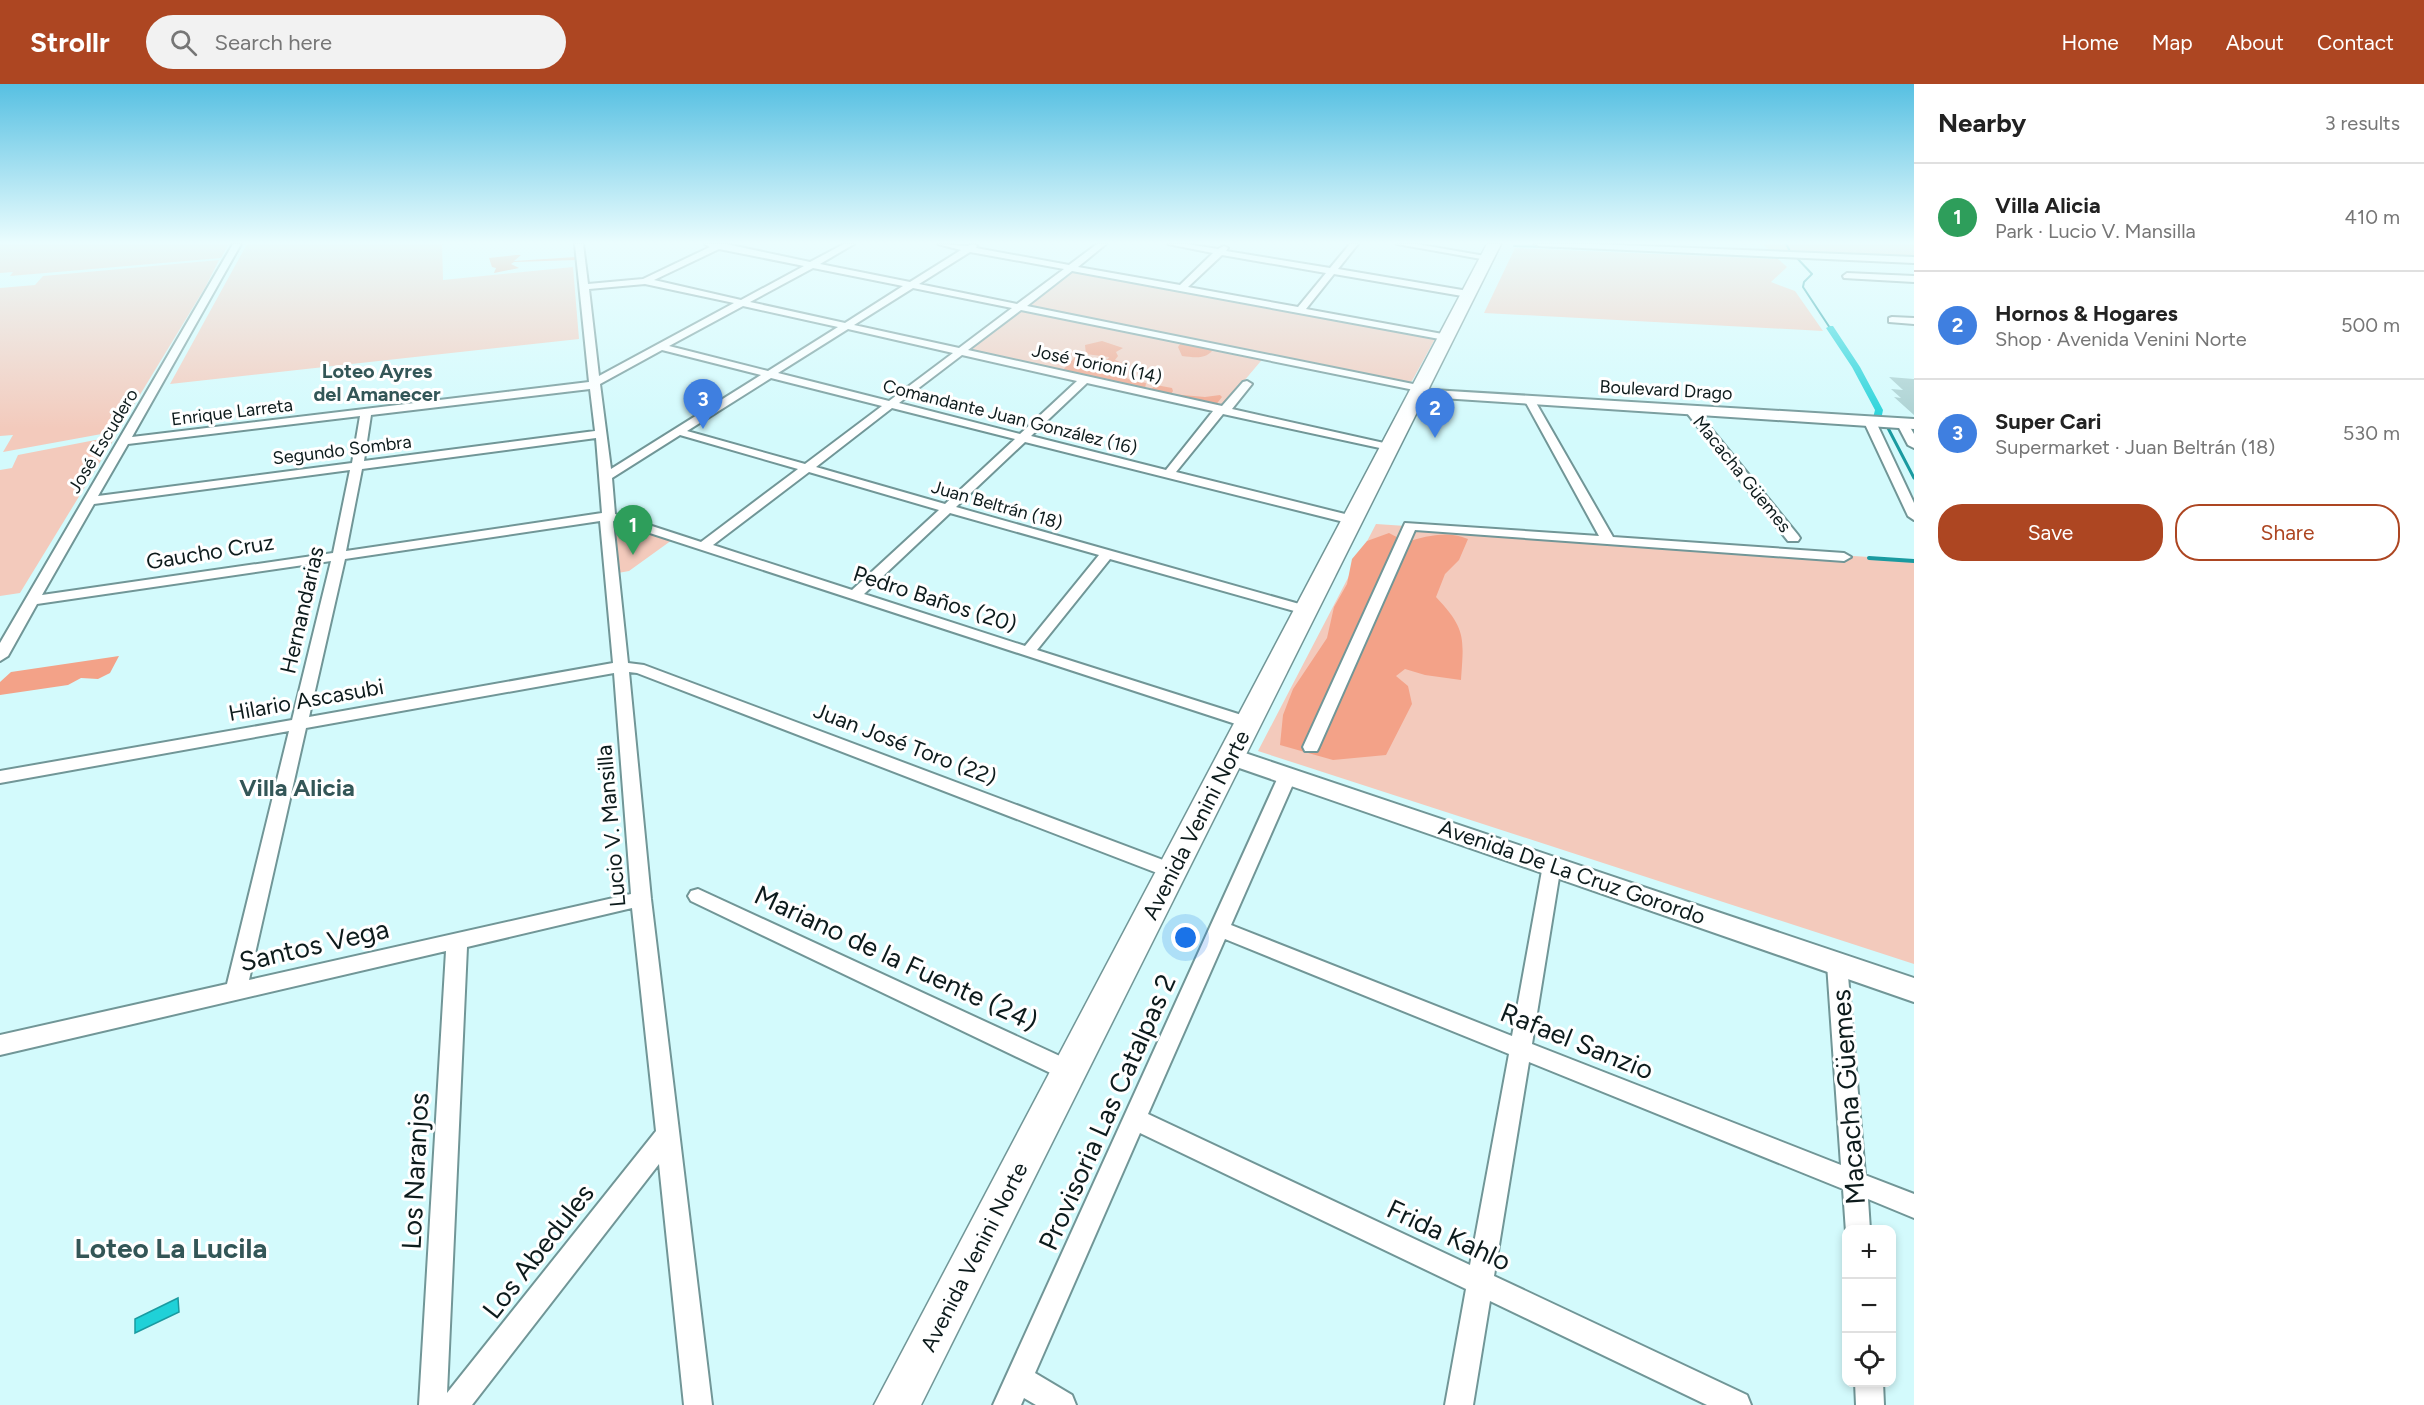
<!DOCTYPE html>
<meta charset="utf-8">
<style>
body{margin:0;font-family:Figtree,sans-serif;background:#f2f2f2;color:#222}
.controls{position:absolute;right:18px;bottom:18px;display:grid;overflow:hidden;border-radius:12px;box-shadow:0 3px 9px #0003}
.controls button{width:54px;height:54px;display:grid;place-items:center;padding:0;border:0;border-bottom:2px solid #e0e0e0;background:#fff;color:#222;font:30px sans-serif}
.you{position:absolute;left:1186px;top:854px;width:21px;height:21px;margin:-15px;border:4px solid #fff;border-radius:50%;background:#1a73e8;box-shadow:0 0 0 9px #1a73e833}
.badge{display:grid;place-items:center;width:39px;height:39px;border-radius:50%;background:#ad4622;color:#fff;font-size:20px;font-weight:700}
.pin{position:absolute;translate:-50% -50px;filter:drop-shadow(0 2px 3px #0008)}
.pin::after{content:'';position:absolute;top:32px;width:21px;height:18px;background:inherit;clip-path:polygon(0 0,100% 0,50% 100%)}
.list{margin:0;padding:0;list-style:none}
h2{display:flex;justify-content:space-between;align-items:center;height:78px;margin:0;padding:0 24px;font-size:26px}
h2 small{font-size:20px;font-weight:400;color:#767676}
.list li{display:grid;grid-template-columns:39px 1fr auto;gap:18px;align-items:center;box-sizing:border-box;height:108px;padding:0 24px;border-top:2px solid #e0e0e0}
.list b{display:block;font-size:22px;white-space:nowrap}
.list p{margin:0;font-size:20px;white-space:nowrap;color:#767676}
.list em{font-size:20px;font-style:normal;color:#767676}
.actions{display:flex;gap:12px;padding:18px 24px}
.actions a{flex:1;padding:14px 0;border:2px solid #ad4622;border-radius:24px;text-align:center;font-size:21px;color:#ad4622}
.actions .main{background:#ad4622;color:#fff}
.icon{flex:none;width:33px;height:33px;fill:none;stroke:currentColor;stroke-width:2;stroke-linecap:round;stroke-linejoin:round}
.map{position:relative;flex:none;width:1914px;height:1321px;overflow:hidden}
header{display:flex;align-items:center;gap:36px;box-sizing:border-box;height:84px;padding:0 30px;background:#ad4622;color:#fff}
header strong{font-size:28px}
nav{display:flex;gap:33px;margin-inline-start:auto;font-size:21px}
.search{width:420px;height:54px;background:#f2f2f2;display:flex;align-items:center;gap:15px;box-sizing:border-box;padding:0 21px;border-radius:33px;color:#767676;font-size:22px}
main{display:flex}
aside{flex:1;background:#fff}
.map>svg:first-child{display:block}
.green{fill:#f3cabc}
.forest{fill:#f3a288}
.water{fill:#1fd1d8;stroke:#1a9aa0;stroke-width:1.5}
.lines{fill:none;stroke-linecap:round;stroke-linejoin:round}
.stream-far2{stroke:#1a9aa0;stroke-width:2}
.stream-far1{stroke:#1a9aa0;stroke-width:3}
.stream{stroke:#1a9aa0;stroke-width:4}
.canal{fill:#1fd1d8;fill-rule:evenodd}
.building{fill:#a9cfd0}
.minor-casing{stroke:#719697;stroke-width:4}
.secondary-casing{stroke:#719697;stroke-width:4}
.trunk-casing{stroke:#719697;stroke-width:3}
.minor{fill:#fff;fill-rule:evenodd}
.secondary{fill:#fff;fill-rule:evenodd}
.trunk{fill:#fff;fill-rule:evenodd}
.labels{text-anchor:middle;dominant-baseline:central;stroke-width:6;stroke-linejoin:round;paint-order:stroke}
.far-street-label{font-size:18px;fill:#0d1b1c;stroke:#fff}
.far-neighbourhood-label{font-size:20px;font-weight:bold;fill:#335657;stroke:#fff}
.street-label{font-size:22px;fill:#0d1b1c;stroke:#fff}
.neighbourhood-label{font-size:24px;font-weight:bold;fill:#335657;stroke:#fff}
.near-street-label{font-size:27px;fill:#0d1b1c;stroke:#fff}
.near-neighbourhood-label{font-size:28px;font-weight:bold;fill:#335657;stroke:#fff}
</style>
<header>
<strong>Strollr</strong>
<div class="search"><svg class="icon" aria-label="search" viewBox="0 0 24 24"><circle cx="10" cy="10" r="6"/><path d="M15 15l6 6"/></svg>Search here</div>
<nav><a>Home</a><a>Map</a><a>About</a><a>Contact</a></nav>
</header>
<main>
<div class="map">
<svg width="1914" height="1321" viewBox="0 0 1914 1321">
<rect width="100%" height="100%" fill="#d3fafc"/>
<path class="green" d="M0,160H229L221,174L10,192L13,188L0,189Z
M247,160H442L443,196L573,183L579,255L170,300Z
M1762,160H1914V173L1771,167Z
M1515,164L1778,175L1787,183L1771,198L1795,207L1823,247L1484,229Z
M219,176L206,202L118,347L3,368L13,351L0,352V204L35,201L43,192Z
M1071,187L1433,253L1435,255L1412,297L1408,299L1266,271L1221,324L969,268L967,265Z
M116,352L20,509L0,512V386L12,384L18,371Z
M619,439L672,456L629,487L618,489L613,441Z
M1376,440L1914,476V880L1258,667Z"/>
<path class="forest" d="M516,171H521L514,177L576,173V176L514,178L511,180L519,184L494,189L496,184L492,183L489,174Z
M1102,257L1123,264L1116,268L1118,272L1115,276L1127,281L1116,284L1108,280L1102,287L1096,288L1113,286L1130,296L1146,299L1145,305L1064,289L1063,286L1075,273L1105,277L1108,275L1109,273L1086,270L1085,261Z
M1187,258L1221,267H1212C1204,276 1193,273 1182,272L1178,263L1181,259Z
M1156,301L1172,304L1173,307L1171,310L1205,313L1220,311L1222,313L1215,322L1150,306Z
M1389,449L1406,458C1427,452 1447,446 1468,455L1459,476L1445,490L1436,513C1466,545 1464,553 1461,596L1425,591L1405,585L1396,592L1408,602L1412,620L1386,671L1333,676L1280,661L1283,631L1293,605L1327,554L1334,523L1347,500L1352,475L1367,457Z
M119,572L110,589L98,595L81,594L68,601L0,611V598L11,588Z"/>
<path class="water" d="M178,1214L179,1228L135,1249V1235Z"/>
<g class="lines">
<path class="stream-far2" d="M1786,160L1791,169
M1514,162L1783,172
M1796,173L1812,190L1804,198L1803,203L1830,244"/>
<path class="stream-far1" d="M1888,344L1914,394"/>
<path class="stream" d="M1869,474L1914,477"/>
<path class="canal" d="M1830,242H1833L1860,283L1883,326L1881,336L1873,334L1875,326L1852,283L1826,244Z"/>
</g>
<path class="building" d="M1889,293L1914,295V331L1894,313L1901,314L1891,305L1903,306Z"/>
<g class="lines">
<defs>
<path id="minor" d="M233,160H241L132,353L589,298L575,160H583L588,200L643,195L710,163L705,160H726L810,178L844,160H854L820,180L910,198L961,166L938,160L967,162L974,160L977,162L976,164L1069,181L1097,160H1106L1078,183L1180,201L1213,169L1168,160H1186L1218,165L1224,162L1228,164L1226,167L1330,184L1350,160H1358L1338,185L1468,207L1472,210L1468,213L1334,190L1306,225L1448,251V255L1445,256L1072,187L1027,222L1423,302V306L1419,307L1021,226L968,266L1222,322L1243,298L1247,297L1252,300L1232,325L1393,361V365L1389,366L1223,330L1176,388L1357,433L1358,436L1357,439L1352,440L1025,358L956,423L1310,523L1312,526L1310,529L1305,530L1110,475L1037,566L1254,635L1256,639L1254,643L1248,644L613,437L628,579L644,581L1179,782L1181,787L1179,792L1172,794L1165,792L637,589L629,588L651,815L712,1321H684L659,1080L472,1321H419L446,867L0,971V951L227,900L289,647L0,699V687L292,636L331,477L37,520L8,572L0,577V559ZM719,165L804,182L741,216L654,196ZM970,168L1064,185L1017,220L919,200ZM1222,171L1326,189L1298,223L1188,203ZM813,184L903,202L845,239L750,218ZM645,200L734,219L599,292L589,205ZM913,204L1012,224L959,264L854,241ZM743,222L838,243L768,287L669,262ZM848,245L953,269L889,317L778,289ZM662,266L761,291L611,385L600,300ZM962,271L1077,297L1020,350L899,319ZM771,294L882,322L805,380L687,347ZM1087,299L1213,327L1166,386L1031,352ZM590,305L595,347L364,377L371,331ZM892,324L1015,355L945,420L816,383ZM360,332L352,379L98,412L128,360ZM680,351L798,385L701,458L615,430L612,394ZM596,354L602,429L346,467L362,385ZM350,386L333,469L42,511L94,420ZM809,388L939,426L852,506L713,461ZM950,429L1099,471L1025,562L864,510ZM600,437L613,579L309,633L345,475ZM614,589L631,810L249,896L306,644ZM632,824L656,1047L447,1309L467,863Z
M1397,160H1416L1491,173L1487,176Z
M1535,160H1593L1914,173V179L1539,162Z
M1847,189L1914,192V198L1844,194L1843,192Z
M1892,233L1914,234V240L1889,238V234Z
M1530,314L1535,317L1613,453L1844,469L1851,473L1844,477L1415,446L1319,663L1317,667H1305L1303,663L1405,439L1599,452L1525,317Z
M1691,324L1695,325L1798,451L1800,454L1798,457H1788L1687,329L1686,327Z
M1870,335L1876,338L1914,419V436L1908,432L1864,338Z
M1903,337L1907,338L1914,350V364L1908,361L1897,340Z
M1288,685L1294,687L1297,691L1231,841L1512,952L1543,781L1545,776L1552,774L1559,776L1561,781L1532,960L1841,1081L1827,880L1830,874L1837,872L1844,874L1847,880L1865,1091L1914,1110V1134L1868,1115L1870,1146H1846V1148L1843,1105L1529,978L1494,1192L1747,1311L1751,1321H1707L1490,1217L1473,1321H1445L1466,1205L1140,1049L1035,1289L1072,1311L1076,1321H1036L1024,1314L1021,1321H993L1279,691L1282,687ZM1225,855L1509,970L1470,1181L1148,1030Z
M698,805L1077,980L1080,987L1077,994L1069,997L1061,994L691,817L688,812L691,807Z
M1855,1298H1883L1884,1321H1856Z"/>
<path id="secondary" d="M1416,305L1914,335V345L1411,312L1409,309L1411,306Z
M1230,664L1914,894V918L1222,678L1219,672L1222,666Z"/>
<path id="trunk" d="M1487,160H1501L921,1321H874Z"/>
</defs>
<use href="#minor" class="minor-casing"/>
<use href="#secondary" class="secondary-casing"/>
<use href="#trunk" class="trunk-casing"/>
<use href="#minor" class="minor"/>
<use href="#secondary" class="secondary"/>
<use href="#trunk" class="trunk"/>
</g>
<linearGradient id="sky" x2="0" y2="1"><stop stop-color="#57c0e2"/><stop offset="0.46" stop-color="#ebfdfe"/><stop offset="1" stop-color="#ebfdfe" stop-opacity="0"/></linearGradient>
<rect width="1914" height="345" fill="url(#sky)"/>
<g class="labels">
<g class="far-street-label">
<text transform="translate(1097 280) rotate(12)">José Torioni (14)</text>
<text transform="translate(1666 306) rotate(3)">Boulevard Drago</text>
<text transform="translate(232 328) rotate(-7)">Enrique Larreta</text>
<text transform="translate(1010 333) rotate(14)">Comandante Juan González (16)</text>
<text transform="translate(103 357) rotate(-59)">José Escudero</text>
<text transform="translate(342 366) rotate(-7)">Segundo Sombra</text>
<text transform="translate(1742 390) rotate(51)">Macacha Güemes</text>
<text transform="translate(997 421) rotate(16)">Juan Beltrán (18)</text>
</g>
<g class="far-neighbourhood-label">
<text x="377" y="287">Loteo Ayres<tspan x="377" dy="23">del Amanecer</tspan></text>
</g>
<g class="street-label">
<text transform="translate(210 468) rotate(-9)">Gaucho Cruz</text>
<text transform="translate(935 515) rotate(18)">Pedro Baños (20)</text>
<text transform="translate(302 526) rotate(-77)">Hernandarias</text>
<text transform="translate(306 616) rotate(-10)">Hilario Ascasubi</text>
<text transform="translate(905 660) rotate(21)">Juan José Toro (22)</text>
<text transform="translate(1196 741) rotate(-63)">Avenida Venini Norte</text>
<text transform="translate(611 742) rotate(-95)">Lucio V. Mansilla</text>
<text transform="translate(1572 788) rotate(19)">Avenida De La Cruz Gorordo</text>
<text transform="translate(974 1173) rotate(-63)">Avenida Venini Norte</text>
</g>
<g class="neighbourhood-label">
<text x="297" y="703">Villa Alicia</text>
</g>
<g class="near-street-label">
<text transform="translate(314 861) rotate(-13)">Santos Vega</text>
<text transform="translate(896 874) rotate(25)">Mariano de la Fuente (24)</text>
<text transform="translate(1577 957) rotate(22)">Rafael Sanzio</text>
<text transform="translate(1848 1013) rotate(-94)">Macacha Güemes</text>
<text transform="translate(1107 1028) rotate(-66)">Provisoria Las Catalpas 2</text>
<text transform="translate(415 1087) rotate(-87)">Los Naranjos</text>
<text transform="translate(1449 1151) rotate(25)">Frida Kahlo</text>
<text transform="translate(538 1167) rotate(-52)">Los Abedules</text>
</g>
<g class="near-neighbourhood-label">
<text x="171" y="1164">Loteo La Lucila</text>
</g>
</g>
</svg>
<div class="controls">
<button>+</button>
<button>−</button>
<button><svg class="icon" aria-label="locate" viewBox="0 0 24 24"><circle cx="12" cy="12" r="6"/><path d="M12 2v4M12 18v4M2 12h4M18 12h4"/></svg></button>
</div>
<div class="you"></div>
<div class="pin badge" style="left:633px;top:471px;background:#2e9e5b">1</div>
<div class="pin badge" style="left:1435px;top:354px;background:#3f7fe0">2</div>
<div class="pin badge" style="left:703px;top:345px;background:#3f7fe0">3</div>
</div>
<aside>
<h2>Nearby<small>3 results</small></h2>
<ul class="list">
<li><span class="badge" style="background:#2e9e5b">1</span><div><b>Villa Alicia</b><p>Park · Lucio V. Mansilla</p></div><em>410 m</em></li>
<li><span class="badge" style="background:#3f7fe0">2</span><div><b>Hornos &amp; Hogares</b><p>Shop · Avenida Venini Norte</p></div><em>500 m</em></li>
<li><span class="badge" style="background:#3f7fe0">3</span><div><b>Super Cari</b><p>Supermarket · Juan Beltrán (18)</p></div><em>530 m</em></li>
</ul>
<div class="actions"><a class="main">Save</a><a>Share</a></div>
</aside>
</main>
